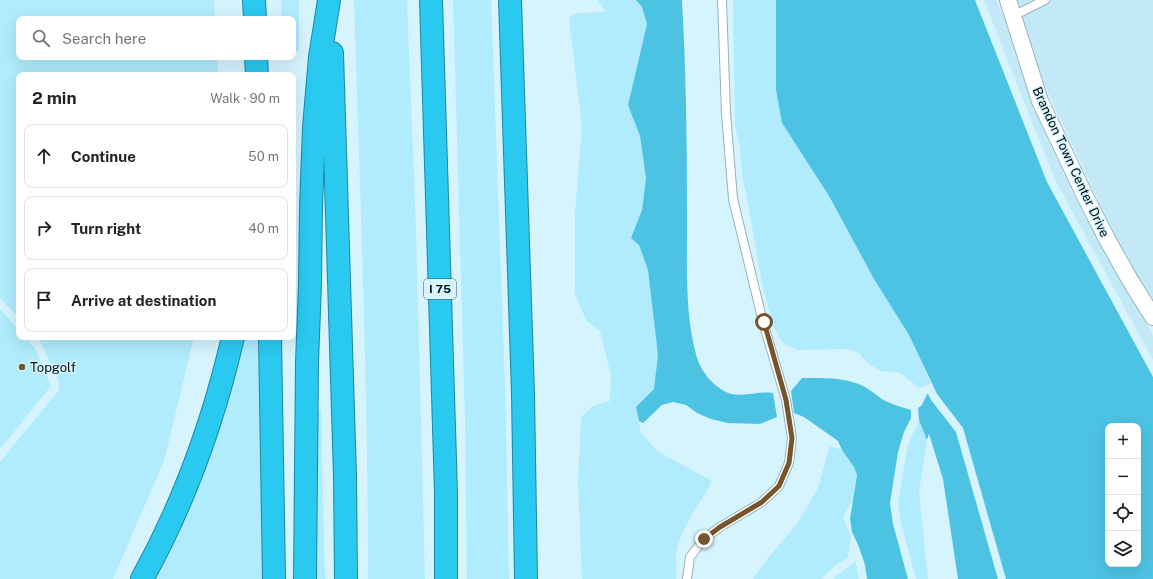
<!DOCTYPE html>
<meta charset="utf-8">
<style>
body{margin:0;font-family:"Public Sans",sans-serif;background:#f2f2f2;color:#222}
.controls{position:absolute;right:12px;bottom:12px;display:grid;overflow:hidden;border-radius:8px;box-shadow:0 4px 16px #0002}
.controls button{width:36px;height:36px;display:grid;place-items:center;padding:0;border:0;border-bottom:1px solid #e0e0e0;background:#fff;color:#222;font:20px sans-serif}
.stop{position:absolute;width:12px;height:12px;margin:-9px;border:3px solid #76552c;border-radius:50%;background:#fff}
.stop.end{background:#76552c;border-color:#fff;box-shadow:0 1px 4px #0008}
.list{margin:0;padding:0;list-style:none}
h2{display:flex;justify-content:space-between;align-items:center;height:52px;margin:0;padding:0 16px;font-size:17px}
h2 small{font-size:13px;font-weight:400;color:#767676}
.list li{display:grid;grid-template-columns:26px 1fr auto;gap:12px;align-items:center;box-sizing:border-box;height:64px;margin:0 8px 8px;padding:0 8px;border:1px solid #e0e0e0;border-radius:8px}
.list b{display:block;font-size:15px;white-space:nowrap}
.list em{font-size:13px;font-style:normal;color:#767676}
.icon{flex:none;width:22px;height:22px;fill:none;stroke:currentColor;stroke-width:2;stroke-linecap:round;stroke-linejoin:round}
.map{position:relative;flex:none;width:1153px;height:579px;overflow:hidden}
.search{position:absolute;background:#fff;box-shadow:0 4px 16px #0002;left:16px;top:16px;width:280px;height:44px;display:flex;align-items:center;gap:10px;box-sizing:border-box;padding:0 14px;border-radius:8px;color:#767676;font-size:15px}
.panel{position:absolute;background:#fff;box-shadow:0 4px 16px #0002;left:16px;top:72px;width:280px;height:268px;border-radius:8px}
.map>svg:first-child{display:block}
.built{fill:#c2e9f5}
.green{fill:#b0ebfe}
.water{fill:#4dc3e4;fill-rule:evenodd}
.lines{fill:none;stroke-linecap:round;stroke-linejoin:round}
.lane-casing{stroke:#96b3bd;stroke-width:10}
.street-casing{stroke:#96b3bd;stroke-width:18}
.highway-casing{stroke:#1d87a2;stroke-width:24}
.lane{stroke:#fff;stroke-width:8}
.street{stroke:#fff;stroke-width:16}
.highway{stroke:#2ac9f0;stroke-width:22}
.route{stroke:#76552c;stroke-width:5}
.poi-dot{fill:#76552c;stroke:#d6f4fe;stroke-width:1.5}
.labels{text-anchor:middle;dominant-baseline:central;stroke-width:3;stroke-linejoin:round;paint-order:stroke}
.shield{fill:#d6f4fe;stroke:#435257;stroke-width:1}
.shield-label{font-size:12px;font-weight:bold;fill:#040d10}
.street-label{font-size:13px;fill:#040d10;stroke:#d6f4fe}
.poi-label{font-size:13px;fill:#040d10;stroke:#d6f4fe;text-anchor:start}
</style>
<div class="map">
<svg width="1153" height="579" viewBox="0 0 1153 579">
<rect width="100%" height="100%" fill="#d6f4fe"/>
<path class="built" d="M984,0H996L1003,15L1032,105L1078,203L1123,286L1149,327L1153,336V360L1054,178Z
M1005,0H1153V318Z"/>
<path class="green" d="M0,0H214L215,19H19V57H217L218,75H19V318L0,298Z
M281,0H299V51H293V19H282Z
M354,0H407L416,228L425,579H368C368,386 360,193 354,0Z
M453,0H491L505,383L509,579H467L465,420Z
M598,0H636L642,7L647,24L628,105L640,136L646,178L642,210L631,238L639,245L648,270L659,355L654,389L636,407L641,433L657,451L712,481C701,503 683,524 677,548C675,557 677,569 676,579H582L578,482L581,417L593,406L610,401L611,375L600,331L586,320L575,294V213L582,127L569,18L577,13L606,12Z
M733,0H776V90L782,123L829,196L874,279L909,335L931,383L920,388L898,372L879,371L867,362L859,353L848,349L796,350L782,342L773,325L762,283L747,198L743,180L740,149L735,125Z
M0,309L19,330V337H25L35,348L51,386L0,449Z
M36,337H194L164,461L113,579H0V462L59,390V382L40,341Z
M241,337H260L264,579H151Z
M321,410L325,579H311L315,412Z
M919,420L927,440L919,492L928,579H916L901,523L898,503L906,455L911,437L916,428Z
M830,446L842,450L854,467L857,475L852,502L843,517L851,537L848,557L835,566L821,579H753L768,558L797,524L818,488Z
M855,560L859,579H833L852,564Z"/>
<path class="water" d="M636,0H682C686,69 687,138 687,207C688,256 683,309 697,358C701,369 708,380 718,387C736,402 753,390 773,393L777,417L760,424L728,423L711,419L697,413L686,405L673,402L662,405L643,423L639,421L636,407L654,389L658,355L648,270L639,245L631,238L642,210L646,178L640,136L628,105L647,24L642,7Z
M776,0H975L1047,182L1153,377V579H1006L963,428L937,394L909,335L874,279L829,196L782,123L776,90ZM1108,426H1138V564H1108Z
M802,378C822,378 845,377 863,386C869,389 874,393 879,397C887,403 901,407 911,410V418L904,432L898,452L890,503L893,524L908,579H867L865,565L859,547L852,532L850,519L857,475L854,467L842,450L838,441L804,417L794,413L791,391Z
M927,394H928L931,400L956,432L998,579H958L943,479L929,434L927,440L919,420L918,408L922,405Z"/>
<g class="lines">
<defs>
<path id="lane" d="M1013,16L1045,0
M687,579L690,557L704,539L720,527L762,502L779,486L789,463L792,438L786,400L763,322L733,199L726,113L722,0"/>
<path id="street" d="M1008,0L1040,101L1086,198L1108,241L1130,280L1153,317"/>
<path id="highway" d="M254,0L255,19
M431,0L446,493V579
M510,0L523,394L526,579
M332,53L345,476L346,579
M256,57L257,75
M270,337L274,579
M142,579C183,505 214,419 233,337
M305,579L307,363L310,283L311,207L314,127L320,57L329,0"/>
</defs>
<use href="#lane" class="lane-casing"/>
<use href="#street" class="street-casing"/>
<use href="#highway" class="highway-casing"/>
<use href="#lane" class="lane"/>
<use href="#street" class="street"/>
<use href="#highway" class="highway"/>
</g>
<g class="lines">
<path class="route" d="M704,539L720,527L762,502L779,486L789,463L792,438L786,400L764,322"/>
</g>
<circle class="poi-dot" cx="22" cy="367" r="4"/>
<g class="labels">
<rect class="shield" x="424" y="279" width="32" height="20" rx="3"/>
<g class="shield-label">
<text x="440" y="289">I 75</text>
</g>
<g class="street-label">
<text transform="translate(1071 162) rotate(65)">Brandon Town Center Drive</text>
</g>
<g class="poi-label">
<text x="30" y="367">Topgolf</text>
</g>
</g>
</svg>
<div class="controls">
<button>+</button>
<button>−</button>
<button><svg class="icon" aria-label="locate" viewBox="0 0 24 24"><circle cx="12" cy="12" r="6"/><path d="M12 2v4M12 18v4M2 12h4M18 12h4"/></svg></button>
<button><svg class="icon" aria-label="layers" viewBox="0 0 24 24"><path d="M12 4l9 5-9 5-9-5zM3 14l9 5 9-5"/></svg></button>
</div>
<div class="stop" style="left:764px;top:322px"></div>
<div class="stop end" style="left:704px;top:539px"></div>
<div class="search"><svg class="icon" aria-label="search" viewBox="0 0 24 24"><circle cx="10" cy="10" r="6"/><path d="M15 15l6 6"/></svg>Search here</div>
<section class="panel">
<h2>2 min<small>Walk · 90 m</small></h2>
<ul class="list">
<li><svg class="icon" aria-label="ahead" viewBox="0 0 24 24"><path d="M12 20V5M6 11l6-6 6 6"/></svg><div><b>Continue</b></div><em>50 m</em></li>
<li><svg class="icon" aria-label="right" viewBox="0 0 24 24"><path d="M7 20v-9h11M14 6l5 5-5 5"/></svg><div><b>Turn right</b></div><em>40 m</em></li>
<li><svg class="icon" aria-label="arrive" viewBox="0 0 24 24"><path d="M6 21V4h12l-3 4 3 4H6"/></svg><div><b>Arrive at destination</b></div></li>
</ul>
</section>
</div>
